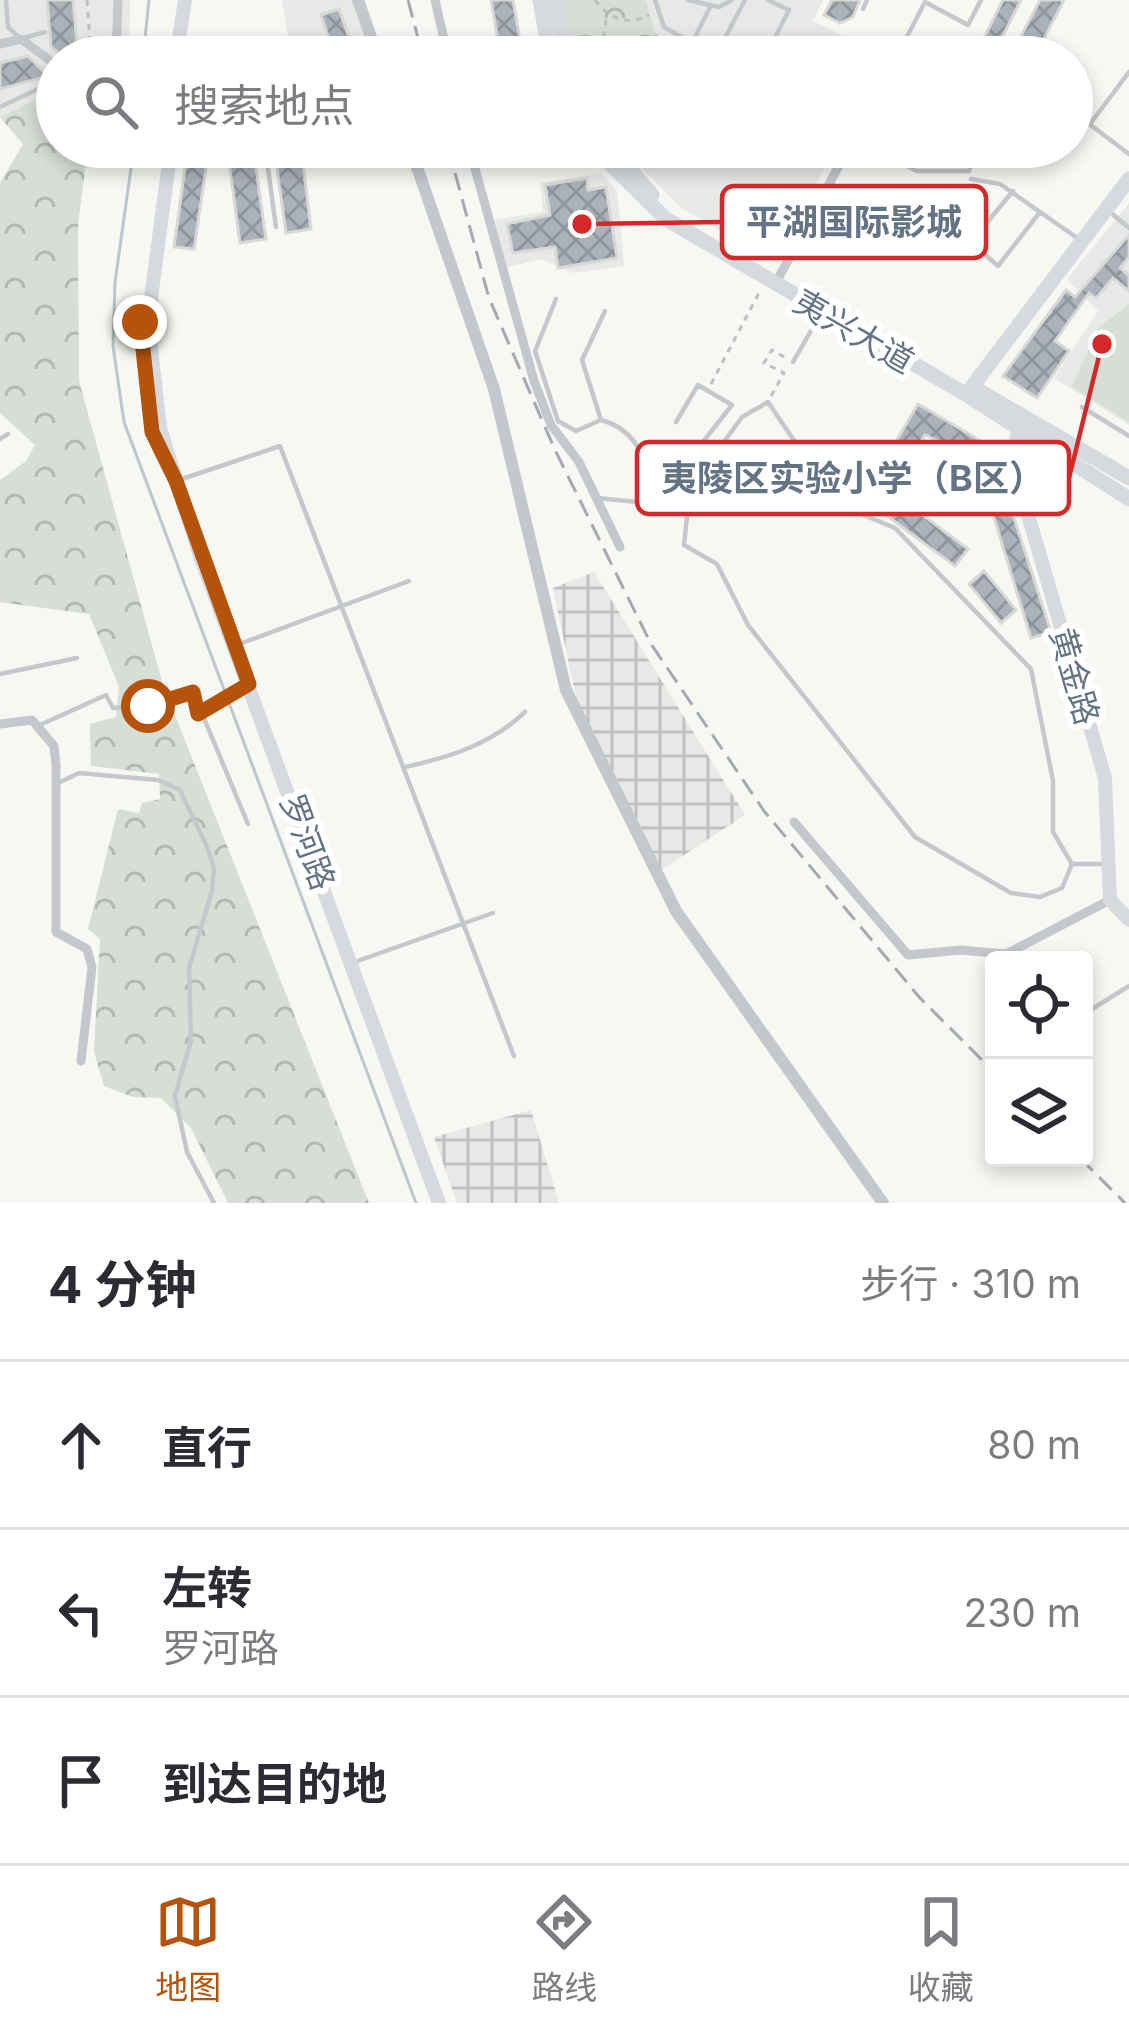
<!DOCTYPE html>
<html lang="zh">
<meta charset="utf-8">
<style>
body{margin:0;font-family:Inter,"Noto Sans SC",sans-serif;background:#f7f7f7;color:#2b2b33}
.controls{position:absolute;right:36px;bottom:36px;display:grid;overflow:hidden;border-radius:12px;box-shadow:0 6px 18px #0003}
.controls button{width:108px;height:108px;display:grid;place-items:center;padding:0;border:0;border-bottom:3px solid #e1e1e2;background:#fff;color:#2b2b33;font:60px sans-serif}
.stop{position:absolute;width:36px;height:36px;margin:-27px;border:9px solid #b45309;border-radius:50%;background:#fff}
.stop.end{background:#b45309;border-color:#fff;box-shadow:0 3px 12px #0008}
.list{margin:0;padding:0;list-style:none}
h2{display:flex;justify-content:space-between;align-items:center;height:156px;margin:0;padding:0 48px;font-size:51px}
h2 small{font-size:39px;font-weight:400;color:#7c7c81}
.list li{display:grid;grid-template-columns:78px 1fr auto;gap:36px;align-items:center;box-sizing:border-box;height:168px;padding:0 48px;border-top:3px solid #e1e1e2}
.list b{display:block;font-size:45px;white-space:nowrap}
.list p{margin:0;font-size:39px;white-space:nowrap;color:#7c7c81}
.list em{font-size:39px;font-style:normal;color:#7c7c81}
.icon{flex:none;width:66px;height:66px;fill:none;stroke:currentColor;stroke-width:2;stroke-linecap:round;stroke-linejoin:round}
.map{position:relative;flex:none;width:1129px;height:1203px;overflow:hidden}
.search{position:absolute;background:#fff;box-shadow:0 6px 18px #0003;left:36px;right:36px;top:36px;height:132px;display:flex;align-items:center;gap:30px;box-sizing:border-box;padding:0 42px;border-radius:66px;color:#7c7c81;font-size:45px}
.sheet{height:660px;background:#fff}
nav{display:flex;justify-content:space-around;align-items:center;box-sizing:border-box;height:168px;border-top:3px solid #e1e1e2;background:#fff;font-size:33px;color:#7c7c81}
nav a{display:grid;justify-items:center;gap:6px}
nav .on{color:#b45309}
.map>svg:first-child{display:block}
.built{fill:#e7e9e7}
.industrial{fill:url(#industrial-grid)}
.forest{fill:url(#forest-crowns)}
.pitch{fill:#d7ded5}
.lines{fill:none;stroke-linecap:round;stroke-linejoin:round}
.stream{stroke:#bcc6cb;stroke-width:3}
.building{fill:url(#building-cross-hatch);stroke:#d8d8d6;stroke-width:3}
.path{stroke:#bcbec1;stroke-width:3;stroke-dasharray:6 6;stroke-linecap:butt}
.service{stroke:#c4c7cb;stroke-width:4.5}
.minor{stroke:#c4c7cb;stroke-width:9}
.tertiary{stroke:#c4c7cb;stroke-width:12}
.secondary{stroke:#d6dadf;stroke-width:14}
.primary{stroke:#d6dadf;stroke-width:15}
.rail{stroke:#a4aab0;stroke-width:3;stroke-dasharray:18 9;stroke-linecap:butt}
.route{stroke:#b45309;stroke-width:15}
.labels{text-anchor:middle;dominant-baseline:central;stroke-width:12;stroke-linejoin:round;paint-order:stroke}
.street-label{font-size:33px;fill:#657485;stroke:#fff}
.leader{fill:none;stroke:#d62828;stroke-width:4.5}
.callout-dot{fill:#d62828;stroke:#fff;stroke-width:4.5}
.callout{fill:#fff;stroke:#d62828;stroke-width:4.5}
.callout-label{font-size:36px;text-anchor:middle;font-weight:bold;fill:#657485}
</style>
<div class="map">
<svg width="1129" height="1203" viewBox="0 0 1129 1203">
<defs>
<pattern id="industrial-grid" width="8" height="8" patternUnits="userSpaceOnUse" patternTransform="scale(3)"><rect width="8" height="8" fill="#e7e9e7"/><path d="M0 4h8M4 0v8" fill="none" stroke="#bfc1c1"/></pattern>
<pattern id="forest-crowns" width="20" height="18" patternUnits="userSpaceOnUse" patternTransform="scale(3)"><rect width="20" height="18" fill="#d7ded5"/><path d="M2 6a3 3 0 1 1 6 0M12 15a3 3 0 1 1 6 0" fill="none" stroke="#b2b9b2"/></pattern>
<pattern id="building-cross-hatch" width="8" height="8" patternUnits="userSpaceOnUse" patternTransform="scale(3)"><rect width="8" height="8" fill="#abb2b9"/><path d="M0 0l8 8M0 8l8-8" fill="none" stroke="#8f959c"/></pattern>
</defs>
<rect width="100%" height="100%" fill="#f7f7f4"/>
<path class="built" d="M0,0H130L129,57H57V95L0,117Z
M282,0H352L371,57H291Z
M646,0H823L813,21L882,55L657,57L661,53Z
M621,147H834L778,264L680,207Z
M601,173L617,191L624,266L573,273L541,259L504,268L494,220L543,212L540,183Z
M1129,203V425L1054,378L1098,311L1067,279Z"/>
<path class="industrial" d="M594,572L745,815L660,871L576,698L553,588Z
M531,1110L559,1203H457L434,1137Z"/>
<path class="forest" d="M560,0H646L661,54L573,57Z
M50,93L57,95V147H88L78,225L79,381L163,685L369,1203H228L191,1128L161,1098L133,1097L104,1086L94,1052L100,939L88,929L118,809L139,813L142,803L160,799L159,774L91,766L90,724L116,717L119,687L89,614L0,602V480L26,461L35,445L0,413V183L23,144L0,117Z"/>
<path class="pitch" d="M1129,304V422L1072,387L1098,328Z"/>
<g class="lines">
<path class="stream" d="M143,57L149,0
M134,147L115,282L113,346L124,422L416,1203"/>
</g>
<path class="building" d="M47,0H73L78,56L63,57L51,46Z
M491,0H513L523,57H501Z
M832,0H860L853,17L840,23L824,15Z
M1003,0H1021L997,47L983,40Z
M1040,0H1064L1036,54L1017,44Z
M339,9L356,57H335L321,15Z
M28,56L48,76L0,89V63Z
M188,147L209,148L194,249L174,247Z
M227,147H253L266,239L240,243Z
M274,147H301L311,229L286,233Z
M587,178L588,190L606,187L617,258L558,268L555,247L513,253L507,224L550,215L545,185Z
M1129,235V257L1120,268L1129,276V291L1113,278L1096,298L1089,293L1055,341L1069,351L1037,398L1003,376L1066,290L1075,297Z
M918,404L991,447L1051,632L1031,638L976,459L925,435L891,487L875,477Z
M892,492L968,549L955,566L879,510Z
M984,571L1016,610L1001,623L969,584Z"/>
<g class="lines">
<path class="path" d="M87,0L90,41L107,42
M595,0C610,20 628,26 649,15
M591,57L602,45L607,14
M637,57L659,33
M711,384L760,291
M771,396L784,373L764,363L772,350L786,358"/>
<path class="service" d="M6,0L8,27L21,39L45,32
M655,0L664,27L716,57
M688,0L719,7L732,0
M925,2L968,25L981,0
M863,9L867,0
M692,43L711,5
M899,52L924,4
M715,57L745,0
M765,57L789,10L768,0
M0,107L57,80
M1072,111L1129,154
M1090,124L1129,72
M265,147L276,227
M308,147L310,162
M871,147L917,171H969L976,147
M971,179L1000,184L1080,240
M1013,191L971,242L998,266L1040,212
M1110,212L1129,228
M556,299L535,351L558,421L576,431L601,420C633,428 643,454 655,482
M793,362L820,315
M768,402L837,504L895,528L1031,669L1053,781V832L1072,864L1062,888L1040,897L1011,893L915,837L748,625L717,564L684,545L690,489L742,417Z
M1082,407L1129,436
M601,420L582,360L605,311
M0,439L8,434
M182,479L280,446L514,1056
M597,498L647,503L661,495L732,405L698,385L676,422
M234,646L409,581
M0,674L77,658
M198,714L245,686
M40,725L106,695L113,708L148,706L193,692L248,824
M405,767C451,757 491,744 525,712
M56,784L79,773L158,780L180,790L207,847L214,868L212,891L189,968L191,1041L175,1096L187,1152L214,1203
M1072,864H1108
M352,963L493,913
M1084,1014L1129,986"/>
<path class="minor" d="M435,0L448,57
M0,44L21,39L57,66
M116,57L118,0
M897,57L899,52
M469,147L534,381L551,425L579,462L620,547
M779,277L849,147
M0,724L32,720L54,746L56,765V932L87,949L92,967L81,1061
M794,822L908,955L960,950L1006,954L1110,900"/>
<path class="tertiary" d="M358,0L378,57
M410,147L494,389L566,690L676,911L883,1203"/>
<path class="secondary" d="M176,57L185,0
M171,147L148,321L160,428L200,556L439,1203
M1019,429L1013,451L1017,477L1105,778L1110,900L1129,920"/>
<path class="primary" d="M540,0L550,57
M554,0L567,57
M593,147L666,219L967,395L1129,499
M611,147L652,195
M976,389L1129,478
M968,392L1129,179"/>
<path class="rail" d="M408,0L423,57
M448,147L489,298L555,450L651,644L764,811L920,998L994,1072
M1080,1158L1125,1203"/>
</g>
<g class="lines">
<path class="route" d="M140,322L152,432L176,481L249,684L198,714L193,692L148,706"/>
</g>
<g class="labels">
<g class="street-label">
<text transform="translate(854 331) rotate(30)">夷兴大道</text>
<text transform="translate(1075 676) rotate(74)">黄金路</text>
<text transform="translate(308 842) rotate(70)">罗河路</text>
</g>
</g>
<path class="leader" d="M582 224L722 222M1102 344L1069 478"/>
<g class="callout-dot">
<circle cx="582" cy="224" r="12"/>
<circle cx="1102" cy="344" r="12"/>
</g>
<g class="callout">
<rect x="722" y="186" width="264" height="72" rx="12"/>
<rect x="637" y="442" width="432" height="72" rx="12"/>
</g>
<g class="callout-label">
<text x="854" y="235">平湖国际影城</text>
<text x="853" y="491">夷陵区实验小学（B区）</text>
</g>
</svg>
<div class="controls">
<button><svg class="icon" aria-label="locate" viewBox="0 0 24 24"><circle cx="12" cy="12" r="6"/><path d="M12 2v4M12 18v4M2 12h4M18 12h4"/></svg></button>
<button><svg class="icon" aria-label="layers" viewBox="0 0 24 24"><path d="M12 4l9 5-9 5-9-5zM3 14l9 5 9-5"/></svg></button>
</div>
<div class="stop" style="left:148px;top:706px"></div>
<div class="stop end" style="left:140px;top:322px"></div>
<div class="search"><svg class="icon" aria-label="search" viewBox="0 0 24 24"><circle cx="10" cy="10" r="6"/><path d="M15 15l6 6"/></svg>搜索地点</div>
</div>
<section class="sheet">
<h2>4 分钟<small>步行 · 310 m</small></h2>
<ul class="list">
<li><svg class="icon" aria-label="ahead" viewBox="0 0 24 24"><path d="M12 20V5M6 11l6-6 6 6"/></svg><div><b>直行</b></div><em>80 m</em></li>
<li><svg class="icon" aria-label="left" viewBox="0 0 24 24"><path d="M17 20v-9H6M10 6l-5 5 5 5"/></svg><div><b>左转</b><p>罗河路</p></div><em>230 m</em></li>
<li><svg class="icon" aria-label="arrive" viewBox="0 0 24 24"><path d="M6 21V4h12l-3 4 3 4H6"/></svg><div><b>到达目的地</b></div></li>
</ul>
</section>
<nav>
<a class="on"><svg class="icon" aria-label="map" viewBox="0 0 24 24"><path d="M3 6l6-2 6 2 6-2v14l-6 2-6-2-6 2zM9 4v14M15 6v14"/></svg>地图</a>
<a><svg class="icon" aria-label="directions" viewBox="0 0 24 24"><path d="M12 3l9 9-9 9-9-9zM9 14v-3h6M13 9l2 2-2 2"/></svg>路线</a>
<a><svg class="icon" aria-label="saved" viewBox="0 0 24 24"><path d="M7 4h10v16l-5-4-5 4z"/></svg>收藏</a>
</nav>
